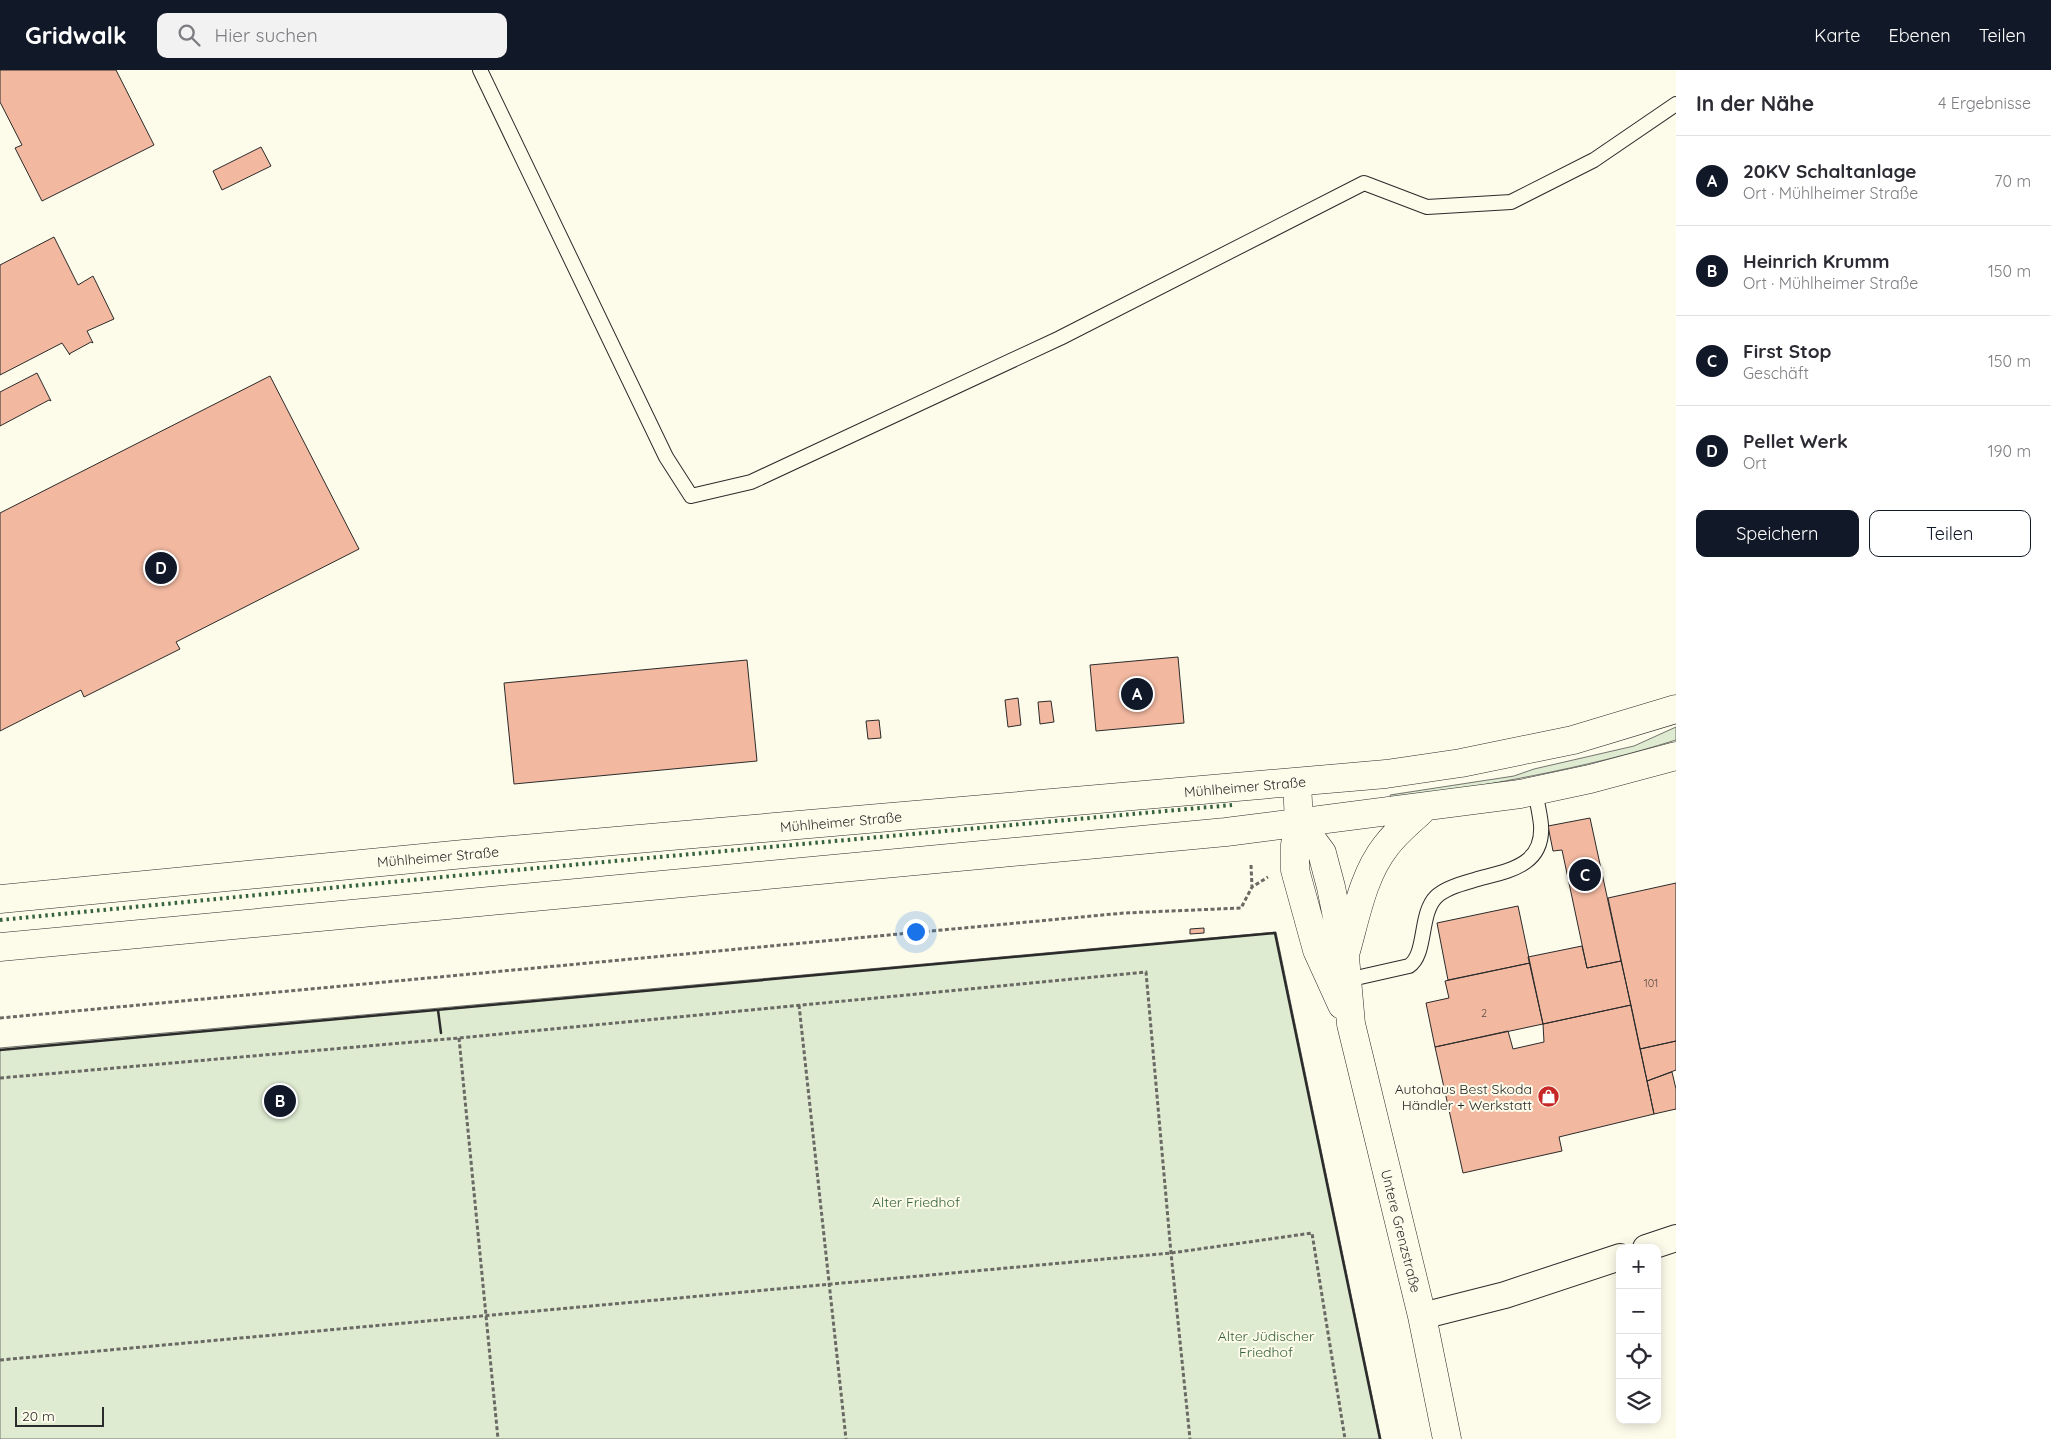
<!DOCTYPE html>
<html lang="de">
<meta charset="utf-8">
<style>
body{margin:0;font-family:Quicksand,sans-serif;background:#f2f2f3;color:#2b2b33}
.controls{position:absolute;right:15px;bottom:15px;display:grid;overflow:hidden;border-radius:10px;box-shadow:0 2px 12px #0003}
.controls button{width:45px;height:45px;display:grid;place-items:center;padding:0;border:0;border-bottom:1px solid #e1e1e2;background:#fff;color:#2b2b33;font:25px sans-serif}
.scale{position:absolute;left:15px;bottom:12px;width:89px;box-sizing:border-box;padding-left:5px;border:2px solid #2b2b2b;border-top:0;font-size:14px;line-height:18px;white-space:nowrap;color:#2b2b2b;-webkit-text-stroke:4px #fdfbea;paint-order:stroke}
.you{position:absolute;left:915px;top:861px;width:18px;height:18px;margin:-12px;border:4px solid #fff;border-radius:50%;background:#1a73e8;box-shadow:0 0 0 8px #1a73e833}
.badge{display:grid;place-items:center;width:32px;height:32px;border-radius:50%;background:#111827;color:#fff;font-size:16px;font-weight:700}
.pin{position:absolute;translate:-50% -50%;border:2px solid #fff;box-shadow:0 1px 5px #0006}
.list{margin:0;padding:0;list-style:none}
h2{display:flex;justify-content:space-between;align-items:center;height:65px;margin:0;padding:0 20px;font-size:21px}
h2 small{font-size:16px;font-weight:400;color:#7c7c81}
.list li{display:grid;grid-template-columns:32px 1fr auto;gap:15px;align-items:center;box-sizing:border-box;height:90px;padding:0 20px;border-top:1px solid #e1e1e2}
.list b{display:block;font-size:19px;white-space:nowrap}
.list p{margin:0;font-size:16px;white-space:nowrap;color:#7c7c81}
.list em{font-size:16px;font-style:normal;color:#7c7c81}
.actions{display:flex;gap:10px;padding:15px 20px}
.actions a{flex:1;padding:11px 0;border:1px solid #111827;border-radius:10px;text-align:center;font-size:18px;color:#111827}
.actions .main{background:#111827;color:#fff}
.icon{flex:none;width:28px;height:28px;fill:none;stroke:currentColor;stroke-width:2;stroke-linecap:round;stroke-linejoin:round}
.map{position:relative;flex:none;width:1676px;height:1369px;overflow:hidden}
header{display:flex;align-items:center;gap:30px;box-sizing:border-box;height:70px;padding:0 25px;background:#111827;color:#fff}
header strong{font-size:24px}
nav{display:flex;gap:28px;margin-inline-start:auto;font-size:18px}
.search{width:350px;height:45px;background:#f2f2f3;display:flex;align-items:center;gap:12px;box-sizing:border-box;padding:0 18px;border-radius:10px;color:#7c7c81;font-size:19px}
main{display:flex}
aside{flex:1;background:#fff}
.map>svg:first-child{display:block}
.green{fill:#deebd1;stroke:#74746e}
.building{fill:#f2b8a0;stroke:#2b2b2b}
.lines{fill:none;stroke-linecap:round;stroke-linejoin:round}
.service-casing{stroke:#2b2b2b;stroke-width:16}
.minor-casing{stroke:#2b2b2b;stroke-width:28}
.primary-casing{stroke:#2b2b2b;stroke-width:29}
.path{stroke:#6a6964;stroke-width:3;stroke-dasharray:4 2.5;stroke-linecap:butt}
.service{stroke:#fdfbea;stroke-width:14}
.minor{stroke:#fdfbea;stroke-width:26}
.primary{stroke:#fdfbea;stroke-width:28}
.hedge{stroke:#34623c;stroke-width:4;stroke-dasharray:2.5 4;stroke-linecap:butt}
.wall{stroke:#2b2b2b;stroke-width:2.5}
.labels{text-anchor:middle;dominant-baseline:central;stroke-width:4;stroke-linejoin:round;paint-order:stroke}
.number-label{font-size:11px;fill:#5d4e48}
.street-label{font-size:14px;fill:#2b2b2b;stroke:#fdfbea}
.poi-label{font-size:14px;fill:#2b2b2b;stroke:#fdfbea;text-anchor:end}
.park-label{font-size:14px;fill:#34623c;stroke:#fdfbea}
</style>
<header>
<strong>Gridwalk</strong>
<div class="search"><svg class="icon" aria-label="search" viewBox="0 0 24 24"><circle cx="10" cy="10" r="6"/><path d="M15 15l6 6"/></svg>Hier suchen</div>
<nav><a>Karte</a><a>Ebenen</a><a>Teilen</a></nav>
</header>
<main>
<div class="map">
<svg width="1676" height="1369" viewBox="0 0 1676 1369">
<rect width="100%" height="100%" fill="#fdfbea"/>
<path class="green" d="M1676,657V670C1584,699 1487,715 1392,730L1390,725L1514,706L1534,699L1634,676Z
M1276,862L1381,1369H0V978Z"/>
<path class="building" d="M0,0H116L154,75L42,131L15,78L22,75L0,32Z
M261,77L271,96L222,120L213,101Z
M54,167L78,215L93,206L114,249L87,261L93,273L91,272L69,284L70,285L62,273L0,305V195Z
M37,303L51,331L49,330L0,356V322Z
M270,306L359,479L176,572L180,579L84,627L81,620L0,661V443Z
M1178,587L1184,653L1096,661L1090,595Z
M747,590L757,691L514,714L504,613Z
M1018,628L1021,655L1008,657L1005,630Z
M1051,631L1054,652L1040,654L1038,632Z
M879,650L881,668L868,669L866,651Z
M1590,748L1621,891L1587,898L1562,780L1553,781L1548,756Z
M1676,813V971L1640,979L1608,828Z
M1518,836L1530,893L1448,910L1437,853Z
M1204,858V863L1190,864V859Z
M1582,876L1587,898L1621,891L1631,935L1543,954L1528,887Z
M1530,893L1543,954L1435,977L1426,933L1449,928L1445,911Z
M1631,935L1654,1044L1559,1067L1562,1081L1463,1103L1435,977L1508,961L1513,979L1544,972L1543,954Z
M1676,971V1000L1647,1011L1640,979Z
M1672,1002L1676,1019V1039L1654,1044L1647,1011Z
M285,1021L288,1024L289,1033L280,1042L274,1041L270,1035L271,1029L277,1023Z"/>
<g class="lines">
<defs>
<path id="service" d="M480,0L666,387L691,426L751,412L1060,268L1364,113L1427,137L1511,132L1594,90L1676,34
M1347,910L1409,896C1427,884 1419,844 1436,827C1444,819 1460,814 1471,811C1503,801 1544,799 1541,755C1540,744 1537,732 1535,721"/>
<path id="minor" d="M1646,1178L1676,1168
M1422,1246L1505,1225L1620,1187"/>
<path id="primary" d="M1297,713L1299,752L1295,775V800L1317,880L1342,935
M1299,752L1322,783L1331,817L1345,887L1351,954L1422,1246L1447,1369
M0,829L464,784L1386,704L1461,693L1573,670L1676,639
M0,877L1226,762L1520,724L1590,709L1676,686
M1346,881C1356,846 1363,805 1386,776C1397,761 1412,750 1425,737"/>
</defs>
<use href="#service" class="service-casing"/>
<use href="#minor" class="minor-casing"/>
<use href="#primary" class="primary-casing"/>
<path class="path" d="M1251,795L1252,817
M799,935L846,1369
M0,948L1124,843L1241,838L1252,817L1268,807
M459,968L498,1369
M0,1008L459,968L1146,902L1171,1183L1190,1369
M0,1290L1171,1183L1312,1163L1345,1369"/>
<use href="#service" class="service"/>
<use href="#minor" class="minor"/>
<use href="#primary" class="primary"/>
<path class="hedge" d="M0,850L494,802L1232,735"/>
<path class="wall" d="M438,940L441,963
M0,980L1275,863L1380,1369"/>
</g>
<defs>
<symbol id="shop-disc" viewBox="-11 -11 22 22"><circle r="9.5" fill="#c62828" stroke="#fdfbea"/><path d="M-5-2.5h2.3a2.7 3.5 0 0 1 5.4 0H5L5.5 6h-11ZM-1.5-2.5h3a1.5 2.3 0 0 0-3 0Z" fill="#fff"/></symbol>
</defs>
<g fill-rule="evenodd">
<use href="#shop-disc" x="1536" y="1014" width="25" height="25"/>
</g>
<g class="labels">
<g class="number-label">
<text x="1651" y="913">101</text>
<text x="1484" y="943">2</text>
</g>
<g class="street-label">
<text transform="translate(1245 717) rotate(-5)">Mühlheimer Straße</text>
<text transform="translate(841 752) rotate(-5)">Mühlheimer Straße</text>
<text transform="translate(438 787) rotate(-5)">Mühlheimer Straße</text>
<text transform="translate(1401 1161) rotate(76)">Untere Grenzstraße</text>
</g>
<g class="poi-label">
<text x="1532" y="1019">Autohaus Best Skoda<tspan x="1532" dy="16">Händler + Werkstatt</tspan></text>
</g>
<g class="park-label">
<text x="916" y="1132">Alter Friedhof</text>
<text x="1266" y="1266">Alter Jüdischer<tspan x="1266" dy="16">Friedhof</tspan></text>
</g>
</g>
</svg>
<div class="controls">
<button>+</button>
<button>−</button>
<button><svg class="icon" aria-label="locate" viewBox="0 0 24 24"><circle cx="12" cy="12" r="6"/><path d="M12 2v4M12 18v4M2 12h4M18 12h4"/></svg></button>
<button><svg class="icon" aria-label="layers" viewBox="0 0 24 24"><path d="M12 4l9 5-9 5-9-5zM3 14l9 5 9-5"/></svg></button>
</div>
<div class="scale">20 m</div>
<div class="you"></div>
<div class="pin badge" style="left:1137px;top:624px">A</div>
<div class="pin badge" style="left:280px;top:1031px">B</div>
<div class="pin badge" style="left:1585px;top:805px">C</div>
<div class="pin badge" style="left:161px;top:498px">D</div>
</div>
<aside>
<h2>In der Nähe<small>4 Ergebnisse</small></h2>
<ul class="list">
<li><span class="badge">A</span><div><b>20KV Schaltanlage</b><p>Ort · Mühlheimer Straße</p></div><em>70 m</em></li>
<li><span class="badge">B</span><div><b>Heinrich Krumm</b><p>Ort · Mühlheimer Straße</p></div><em>150 m</em></li>
<li><span class="badge">C</span><div><b>First Stop</b><p>Geschäft</p></div><em>150 m</em></li>
<li><span class="badge">D</span><div><b>Pellet Werk</b><p>Ort</p></div><em>190 m</em></li>
</ul>
<div class="actions"><a class="main">Speichern</a><a>Teilen</a></div>
</aside>
</main>
